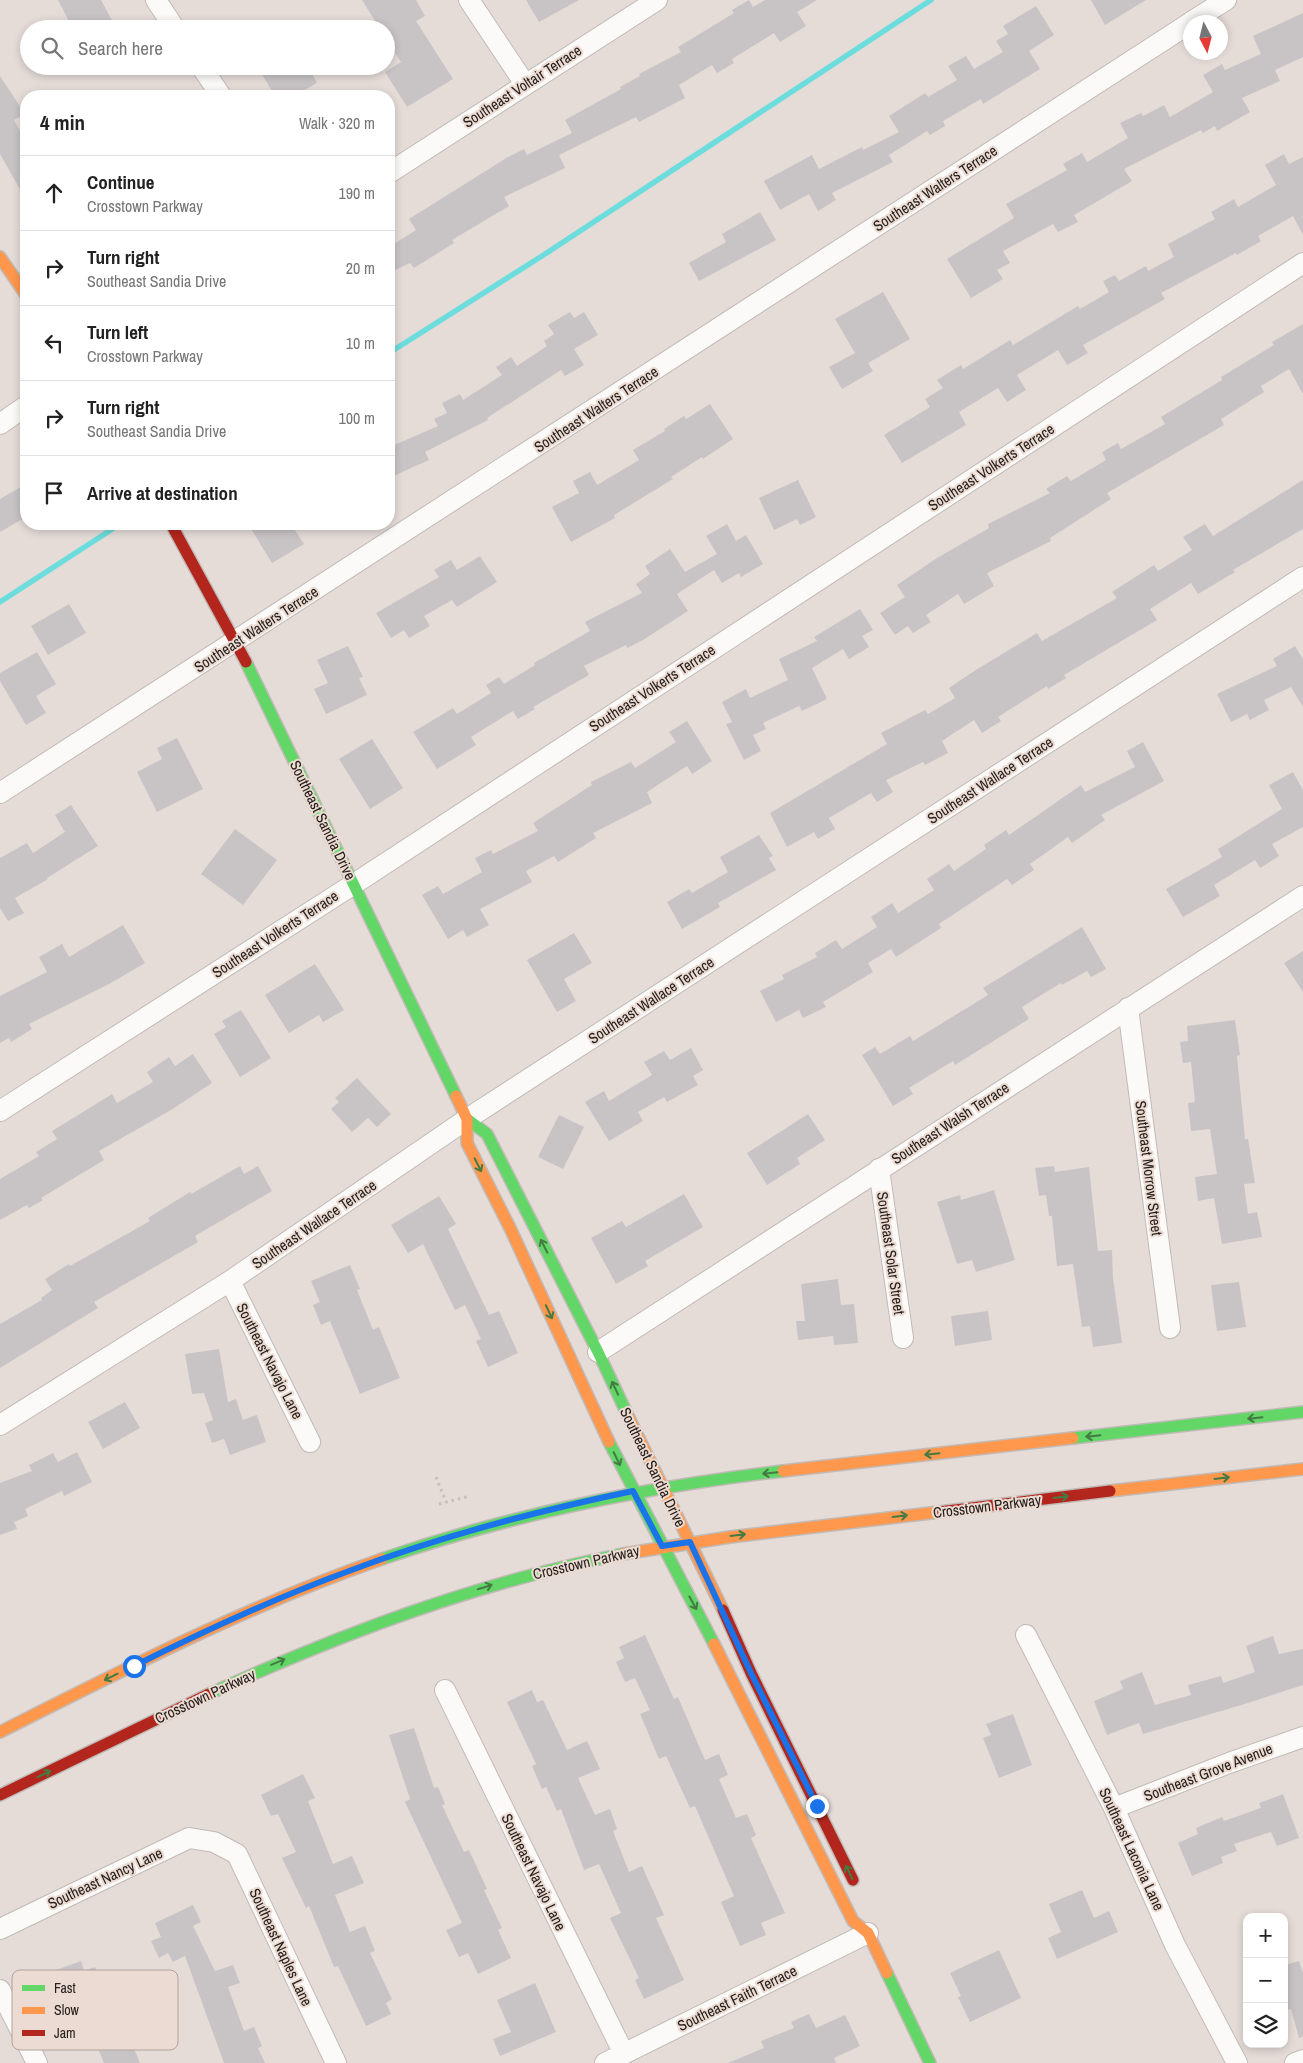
<!DOCTYPE html>
<meta charset="utf-8">
<style>
body{margin:0;font-family:"Archivo Narrow",sans-serif;background:#f6f6f6;color:#222}
.controls{position:absolute;right:15px;bottom:15px;display:grid;overflow:hidden;border-radius:10px;box-shadow:0 2px 8px #0003}
.controls button{width:45px;height:45px;display:grid;place-items:center;padding:0;border:0;border-bottom:1px solid #e0e0e0;background:#fff;color:#222;font:25px sans-serif}
.compass{position:absolute;left:1183px;top:15px;width:45px;height:45px;border-radius:50%;background:#fff;box-shadow:0 2px 8px #0003;rotate:173deg}
.stop{position:absolute;width:15px;height:15px;margin:-11px;border:4px solid #1a73e8;border-radius:50%;background:#fff}
.stop.end{background:#1a73e8;border-color:#fff;box-shadow:0 1px 5px #0008}
.list{margin:0;padding:0;list-style:none}
h2{display:flex;justify-content:space-between;align-items:center;height:65px;margin:0;padding:0 20px;font-size:21px}
h2 small{font-size:16px;font-weight:400;color:#767676}
.list li{display:grid;grid-template-columns:32px 1fr auto;gap:15px;align-items:center;box-sizing:border-box;height:75px;padding:0 20px;border-top:1px solid #e0e0e0}
.list b{display:block;font-size:19px;white-space:nowrap}
.list p{margin:0;font-size:16px;white-space:nowrap;color:#767676}
.list em{font-size:16px;font-style:normal;color:#767676}
.icon{flex:none;width:28px;height:28px;fill:none;stroke:currentColor;stroke-width:2;stroke-linecap:round;stroke-linejoin:round}
.map{position:relative;flex:none;width:1303px;height:2063px;overflow:hidden}
.search{position:absolute;background:#fff;box-shadow:0 2px 8px #0003;left:20px;top:20px;width:375px;height:55px;display:flex;align-items:center;gap:12px;box-sizing:border-box;padding:0 18px;border-radius:28px;color:#767676;font-size:19px}
.panel{position:absolute;background:#fff;box-shadow:0 2px 8px #0003;left:20px;top:90px;width:375px;height:440px;border-radius:20px}
.map>svg:first-child{display:block}
.lines{fill:none;stroke-linecap:round;stroke-linejoin:round}
.stream{stroke:#6cdddc;stroke-width:5.5}
.building{fill:#c8c4c5}
.street-casing{stroke:#c1bab6;stroke-width:22}
.fast-casing{stroke:#c1bab6;stroke-width:14}
.slow-casing{stroke:#c1bab6;stroke-width:14}
.jam-casing{stroke:#c1bab6;stroke-width:14}
.path{stroke:#c2bfbe;stroke-width:3;stroke-dasharray:2.5 4;stroke-linecap:butt}
.street{stroke:#fbfaf9;stroke-width:20}
.fast{stroke:#63d668;stroke-width:11}
.slow{stroke:#ff974d;stroke-width:11}
.jam{stroke:#b3261e;stroke-width:11}
.oneway{stroke:#447b42}
.route{stroke:#1a73e8;stroke-width:6}
.labels{text-anchor:middle;dominant-baseline:central;stroke-width:4;stroke-linejoin:round;paint-order:stroke}
.street-label{font-size:15px;fill:#26201d;stroke:#ebdbd2}
.key{fill:#ebdbd2;stroke:#b0a39c;stroke-width:1}
.key-label{font-size:14px;fill:#26201d}
</style>
<div class="map">
<svg width="1303" height="2063" viewBox="0 0 1303 2063">
<rect width="100%" height="100%" fill="#e5dcd8"/>
<g class="lines">
<path class="stream" d="M389,353L542,256L931,0
M0,602L120,524"/>
</g>
<path class="building" d="M58,0H101L114,24L105,29H73Z
M362,0H416L425,16L416,21L453,79L407,107L385,72L401,62L386,39V29H380Z
M526,0H579L539,22Z
M749,0L753,7L765,0H817L797,12L806,26L780,42L774,33L732,59L734,63L717,73L712,65L679,85L685,98L639,122L636,117L559,155L565,168L504,197L509,206L452,240L454,243L414,268L410,263L389,273V247L416,230L409,219L508,157L524,149L527,155L572,133L565,120L621,89L620,87L640,76L639,74L681,52L678,47L734,13L732,10Z
M1091,0H1146L1105,25Z
M1036,6L1054,35L1029,51L1040,69L983,104L981,99L943,121L945,126L930,135L927,131L889,155L893,162L832,193L836,200L818,211L809,194L780,210L764,181L812,155L819,169L862,147L863,150L899,132L889,116L925,93L928,97L957,80L948,66L966,56L974,69L1003,52L996,41L1008,34L1003,26Z
M1303,13V57L1275,70L1280,81L1242,98L1250,112L1217,131L1215,126L1203,133L1201,130L1124,169L1132,181L1074,215L1078,222L1058,232L1053,224L1003,251L1010,263L997,270L1003,279L971,298L947,259L1014,218L1006,204L1067,170L1063,164L1082,153L1087,162L1128,138L1120,123L1141,113L1143,116L1164,105L1170,117L1213,92L1203,75L1222,64L1225,70L1261,54L1253,36Z
M257,66H308L317,83L294,96H275Z
M0,76L25,114L14,120L26,142V200L0,154Z
M1284,154L1289,164L1303,157V235L1293,216L1258,236L1261,241L1237,255L1236,253L1161,293L1165,299L1083,345L1088,353L1067,365L1058,350L1017,375L1026,390L1007,402L998,388L959,412L966,425L902,463L884,435L930,407L925,399L943,388L937,380L961,365L963,369L1010,340L1013,345L1078,306L1080,309L1109,292L1103,281L1115,275L1119,281L1146,266L1148,271L1174,257L1168,244L1215,219L1211,212L1234,199L1238,207L1276,185L1265,165Z
M760,212L776,240L699,281L689,263L726,242L722,234Z
M883,292L910,339L868,363L873,371L842,389L829,367L855,353L835,319Z
M570,312L574,318L584,312L598,335L574,349L584,365L565,376L561,370L487,418L488,420L425,452L429,460L389,478V453L394,451L392,446L438,426L434,419L447,413L442,403L460,394L463,400L502,375L496,367L511,357L517,366L547,346L544,341L554,334L548,325Z
M1303,324V394L1289,369L1261,386L1264,392L1221,419L1224,425L1107,493L1111,499L1050,538L1051,541L987,573L994,586L964,604L958,594L926,615L931,622L913,633L908,626L895,635L880,613L905,597L897,585L937,558L989,528L988,524L1050,493L1046,489L1067,476L1071,481L1106,460L1102,452L1118,443L1121,449L1165,424L1161,417L1222,380L1221,377L1274,345L1272,342Z
M710,404L733,439L703,459L702,457L671,477L673,479L614,515L615,518L571,542L552,507L579,493L573,481L590,472L597,485L639,460L633,450L665,431L664,429L684,416L686,419Z
M798,480L816,517L800,525L797,519L774,530L759,498Z
M1303,480V529L1233,570L1235,572L1198,594L1191,583L1150,609L1157,620L1064,675L1066,678L1048,689L1047,686L998,717L1001,721L982,733L974,720L942,741L948,753L925,765L923,762L886,780L893,792L877,802L871,793L829,818L835,829L818,839L814,832L787,847L770,813L887,744L881,733L925,710L928,714L955,698L949,688L971,673L1037,633L1042,641L1117,598L1112,592L1154,565L1158,571L1192,550L1183,537L1205,524L1213,536Z
M26,484V517L0,532V499Z
M248,524H291L304,544L272,563Z
M727,524L736,541L746,535L763,564L741,577L739,573L722,583L714,570L677,594L688,611L643,640L627,648L626,645L584,666L589,675L533,707L535,709L518,719L513,711L471,737L476,745L437,769L413,732L453,708L457,714L491,693L486,685L499,677L504,684L535,665L534,663L590,631L585,622L642,593L636,584L650,574L645,566L670,549L685,572L717,554L706,536Z
M480,556L497,582L457,607L452,600L424,616L430,626L409,638L404,630L391,638L376,613L439,577L434,570L451,560L457,570Z
M69,604L86,633L48,655L31,626Z
M860,609L873,630L862,636L869,647L849,659L843,649L812,668L827,699L802,711L799,706L763,723L766,729L753,735L761,751L744,760L726,724L732,722L722,702L746,689L750,698L788,680L779,659L817,641L814,637Z
M348,646L363,677L359,678L367,695L326,714L314,689L328,683L317,660Z
M1295,646L1303,659V707L1291,687L1264,700L1269,710L1250,720L1247,714L1231,722L1217,694L1277,666L1273,659Z
M37,652L56,684L36,696L46,713L26,725L0,681V673Z
M687,721L712,761L692,774L687,766L647,792L652,803L593,833L596,838L558,862L554,856L526,871L532,882L480,909L489,925L467,937L463,930L448,939L422,895L438,886L443,894L482,872L475,858L491,850L493,854L538,831L533,823L592,785L591,782L631,762L635,768L676,742L669,732Z
M177,738L203,789L157,812L137,772L162,759L157,748Z
M372,739L403,788L370,809L339,759Z
M1143,742L1164,781L1101,815L1105,820L1072,843L1068,837L1030,864L1034,870L1012,885L1007,879L939,924L941,928L896,957L891,949L868,963L873,972L823,1002L826,1007L803,1018L799,1010L776,1022L760,991L784,979L782,975L817,957L815,953L836,940L842,949L877,927L871,917L892,903L898,913L934,890L927,879L949,864L954,871L986,849L984,845L1006,830L1009,835L1081,785L1085,792L1135,767L1127,751Z
M1293,772L1303,790V827L1272,844L1279,856L1260,868L1255,860L1214,885L1220,896L1183,917L1166,889L1222,857L1218,849L1282,809L1269,785Z
M71,805L98,846L47,878L48,879L15,898L24,913L8,921L0,908V858L27,843L33,853L65,832L55,815Z
M235,829L277,860L243,905L201,874Z
M759,835L773,856L769,858L776,870L718,903L720,907L682,929L667,902L689,889L692,893L728,872L720,857Z
M123,925L145,963L109,984L29,1024L32,1029L11,1042L9,1038L0,1043V996L47,972L39,957L62,944L69,957Z
M1082,927L1106,969L1091,977L1087,971L1062,985L1061,983L1022,1007L1029,1019L955,1065L953,1061L909,1088L913,1094L893,1106L862,1055L875,1047L880,1054L910,1036L913,1041L988,995L983,988Z
M574,933L592,963L564,979L576,1001L557,1012L527,960Z
M1303,951V992L1284,963Z
M315,964L344,1010L323,1022L319,1015L289,1033L265,995Z
M241,1010L271,1058L240,1077L214,1034L226,1027L222,1021Z
M1235,1020L1240,1055L1237,1056L1245,1139H1248L1255,1183L1244,1184L1248,1214L1257,1212L1262,1237L1222,1244L1214,1198L1198,1201L1195,1177L1217,1174L1210,1129L1191,1131L1188,1103L1195,1102L1191,1062L1183,1063L1180,1042L1188,1041L1187,1026Z
M691,1048L703,1070L693,1076L698,1085L667,1102L664,1097L638,1112L643,1121L609,1141L585,1102L604,1091L609,1101L652,1075L644,1062L664,1051L670,1060Z
M193,1054L212,1083L171,1110L99,1151L104,1160L41,1198L43,1200L29,1208L27,1205L0,1220V1179L39,1156L36,1152L57,1139L52,1131L112,1094L117,1103L153,1082L147,1072L169,1057L175,1066Z
M357,1078L391,1114L377,1127L368,1118L352,1132L331,1109L339,1102L335,1098Z
M808,1114L825,1140L797,1158L800,1164L767,1185L747,1153Z
M559,1115L584,1127L563,1169L538,1157Z
M240,1166L244,1174L258,1166L272,1191L195,1236L198,1242L94,1302L98,1308L0,1368V1324L42,1300L41,1298L52,1290L45,1279L69,1264L70,1266L150,1221L148,1218L190,1192L191,1194Z
M1054,1166L1055,1172L1089,1167L1098,1251L1112,1250L1113,1278L1122,1343L1093,1347L1090,1326L1082,1327L1073,1264L1057,1266L1052,1216H1049L1046,1195L1039,1196L1035,1168Z
M994,1190L1015,1260L976,1272L972,1260L957,1264L937,1202L960,1195L961,1200Z
M684,1194L703,1227L645,1261L648,1266L616,1284L591,1238L622,1221L626,1227Z
M439,1196L456,1224L448,1229L489,1315L499,1311L518,1353L488,1367L476,1341L481,1339L465,1305L455,1310L423,1244L408,1253L391,1225Z
M350,1265L360,1289L357,1290L373,1330L379,1327L400,1378L360,1394L330,1321L321,1325L313,1305L320,1302L311,1281Z
M838,1279L841,1305L854,1304L858,1343L834,1345L833,1336L798,1340L796,1321H805L801,1284Z
M1239,1282L1246,1327L1217,1331L1211,1285Z
M988,1311L992,1340L955,1346L951,1316Z
M219,1349L228,1402L236,1399L243,1420L257,1415L266,1442L230,1455L224,1439L212,1443L205,1423L213,1420L204,1393L192,1394L185,1354Z
M125,1402L140,1428L103,1449L88,1422Z
M77,1452L92,1482L64,1496L62,1491L25,1509L28,1516L14,1522L17,1529L0,1535V1483L32,1471L29,1465L53,1453L58,1462Z
M645,1635L674,1699L678,1697L705,1760L719,1754L728,1775L719,1779L736,1818L747,1814L756,1835L751,1838L785,1913L761,1923L766,1935L740,1946L721,1902L734,1896L695,1806L690,1808L666,1756L659,1759L640,1714L650,1710L635,1678L625,1682L616,1662L624,1658L619,1647Z
M1273,1636L1279,1654L1303,1649V1685L1248,1703L1143,1734L1139,1723L1107,1735L1094,1701L1123,1689L1120,1681L1142,1672L1155,1705L1191,1695L1188,1685L1221,1676L1223,1683L1255,1672L1246,1646Z
M532,1690L537,1702L543,1700L567,1750L587,1741L600,1769L578,1778L595,1815L610,1809L617,1829L613,1831L629,1872L642,1866L664,1915L656,1918L684,1980L644,1999L635,1980L639,1978L610,1918L621,1913L599,1864L584,1870L561,1809L557,1811L546,1787L542,1789L532,1766L536,1764L507,1702Z
M1013,1714L1032,1765L999,1778L983,1738L991,1735L986,1724Z
M414,1728L434,1788L438,1787L445,1804L442,1805L464,1852L469,1850L487,1889L484,1890L502,1928L498,1930L511,1958L478,1974L468,1953L459,1957L446,1930L462,1923L405,1802L410,1799L389,1735Z
M303,1774L315,1798L308,1801L333,1864L352,1856L364,1883L335,1895L350,1932L365,1926L375,1951L370,1953L392,1999L386,2003L391,2014L366,2026L338,1966L334,1967L309,1906L306,1908L282,1858L296,1852L278,1814L271,1816L261,1795Z
M1283,1794L1299,1838L1277,1846L1271,1832L1234,1844L1237,1851L1221,1857L1223,1863L1192,1876L1178,1843L1198,1834L1196,1828L1222,1817L1224,1821L1261,1808L1259,1803Z
M1082,1890L1094,1918L1109,1911L1118,1932L1057,1959L1048,1938L1061,1932L1049,1904Z
M193,1905L201,1922L193,1926L215,1971L233,1965L240,1983L228,1987L244,2031L254,2027L262,2046L258,2048L265,2063H224L185,1956L173,1962L168,1953L159,1958L151,1941L161,1937L155,1923Z
M999,1950L1021,1998L970,2022L958,1997L961,1996L950,1973Z
M81,1961L84,1971L95,1967L115,2020L121,2017L140,2063H104L84,2015L66,2022L58,2000L66,1997L56,1970Z
M1299,1961L1303,1973V2037L1299,2038L1291,2009L1284,2011V1965Z
M535,1983L556,2032L500,2056L493,2039L511,2032L497,2000Z
M809,2014L816,2028L845,2015L860,2046L834,2058L836,2063H728L764,2048L761,2041L794,2028L791,2022Z"/>
<g class="lines">
<defs>
<path id="street" d="M156,0L175,29
M469,0L525,84
M1191,22L1226,0
M201,66L221,96
M389,173L657,0
M0,424L26,406
M0,793L1190,23
M1128,1008L1170,1328
M0,1111L354,884L1303,263
M879,1169L903,1338
M230,1281L310,1442
M598,1352L1303,896
M0,1425L230,1281L467,1119L1303,577
M1026,1635L1114,1808L1175,1945L1237,2063
M445,1690L624,2054
M1114,1808L1229,1763L1303,1737
M0,1929L189,1838L214,1842L237,1854L336,2063
M0,1990L37,2063
M605,2063L868,1933
M1295,2063L1303,2060"/>
<path id="fast" d="M246,662L456,1096
M467,1119L487,1134L598,1352L629,1418
M1073,1438L1303,1412
M609,1442L714,1644
M382,1559C512,1514 646,1487 783,1471
M209,1694C343,1633 479,1582 623,1554
M887,1973L930,2063"/>
<path id="slow" d="M0,257L26,295
M456,1096L467,1119V1143L510,1228L609,1442
M629,1418L723,1610
M783,1471L1073,1438
M1110,1491L1303,1469
M623,1554L730,1537L939,1512
M714,1644L853,1921L868,1933L887,1973
M0,1732C125,1669 249,1605 382,1559"/>
<path id="jam" d="M171,524L246,662
M939,1512L1110,1491
M723,1610L751,1673L853,1880
M0,1795L209,1694"/>
</defs>
<use href="#street" class="street-casing"/>
<use href="#fast" class="fast-casing"/>
<use href="#slow" class="slow-casing"/>
<use href="#jam" class="jam-casing"/>
<path class="path" d="M436,1477L446,1502
M439,1504L470,1496"/>
<use href="#street" class="street"/>
<use href="#fast" class="fast"/>
<use href="#slow" class="slow"/>
<use href="#jam" class="jam"/>
</g>
<defs><path id="oneway-shaft" d="M-6 0H5M1.5-3L5.5 0L1.5 3" fill="none" stroke-width="1.6" stroke-linecap="round" stroke-linejoin="round" transform="scale(1.25)"/></defs>
<g class="oneway">
<use href="#oneway-shaft" transform="translate(478 1165) rotate(63)"/>
<use href="#oneway-shaft" transform="translate(544 1246) rotate(-117)"/>
<use href="#oneway-shaft" transform="translate(549 1312) rotate(65)"/>
<use href="#oneway-shaft" transform="translate(615 1388) rotate(-115)"/>
<use href="#oneway-shaft" transform="translate(1255 1418) rotate(174)"/>
<use href="#oneway-shaft" transform="translate(1093 1436) rotate(174)"/>
<use href="#oneway-shaft" transform="translate(932 1454) rotate(174)"/>
<use href="#oneway-shaft" transform="translate(617 1459) rotate(64)"/>
<use href="#oneway-shaft" transform="translate(770 1473) rotate(174)"/>
<use href="#oneway-shaft" transform="translate(1222 1478) rotate(-7)"/>
<use href="#oneway-shaft" transform="translate(1061 1497) rotate(-7)"/>
<use href="#oneway-shaft" transform="translate(900 1516) rotate(-7)"/>
<use href="#oneway-shaft" transform="translate(738 1535) rotate(-7)"/>
<use href="#oneway-shaft" transform="translate(485 1587) rotate(-17)"/>
<use href="#oneway-shaft" transform="translate(693 1603) rotate(61)"/>
<use href="#oneway-shaft" transform="translate(278 1662) rotate(-23)"/>
<use href="#oneway-shaft" transform="translate(111 1677) rotate(154)"/>
<use href="#oneway-shaft" transform="translate(44 1774) rotate(-26)"/>
<use href="#oneway-shaft" transform="translate(849 1872) rotate(-116)"/>
</g>
<g class="lines">
<path class="route" d="M134,1666C204,1631 275,1598 349,1571C441,1536 537,1511 633,1491L662,1546L690,1542L751,1673L817,1806"/>
</g>
<g class="labels">
<g class="street-label">
<text transform="translate(522 86) rotate(-33)">Southeast Voltair Terrace</text>
<text transform="translate(935 188) rotate(-33)">Southeast Walters Terrace</text>
<text transform="translate(596 409) rotate(-33)">Southeast Walters Terrace</text>
<text transform="translate(991 467) rotate(-33)">Southeast Volkerts Terrace</text>
<text transform="translate(256 629) rotate(-33)">Southeast Walters Terrace</text>
<text transform="translate(652 688) rotate(-33)">Southeast Volkerts Terrace</text>
<text transform="translate(990 780) rotate(-33)">Southeast Wallace Terrace</text>
<text transform="translate(323 820) rotate(64)">Southeast Sandia Drive</text>
<text transform="translate(275 934) rotate(-33)">Southeast Volkerts Terrace</text>
<text transform="translate(651 1000) rotate(-33)">Southeast Wallace Terrace</text>
<text transform="translate(950 1123) rotate(-33)">Southeast Walsh Terrace</text>
<text transform="translate(1149 1168) rotate(83)">Southeast Morrow Street</text>
<text transform="translate(314 1224) rotate(-34)">Southeast Wallace Terrace</text>
<text transform="translate(891 1253) rotate(82)">Southeast Solar Street</text>
<text transform="translate(270 1361) rotate(63)">Southeast Navajo Lane</text>
<text transform="translate(653 1467) rotate(64)">Southeast Sandia Drive</text>
<text transform="translate(987 1506) rotate(-7)">Crosstown Parkway</text>
<text transform="translate(586 1562) rotate(-13)">Crosstown Parkway</text>
<text transform="translate(205 1696) rotate(-25)">Crosstown Parkway</text>
<text transform="translate(1208 1772) rotate(-21)">Southeast Grove Avenue</text>
<text transform="translate(1132 1849) rotate(65)">Southeast Laconia Lane</text>
<text transform="translate(534 1872) rotate(64)">Southeast Navajo Lane</text>
<text transform="translate(105 1878) rotate(-25)">Southeast Nancy Lane</text>
<text transform="translate(281 1947) rotate(65)">Southeast Naples Lane</text>
<text transform="translate(737 1998) rotate(-26)">Southeast Faith Terrace</text>
</g>
</g>
<rect x="12" y="1970" width="166" height="80" rx="8" class="key"/>
<rect x="22" y="1985" width="23" height="6" fill="#63d668"/>
<rect x="22" y="2007" width="23" height="7" fill="#ff974d"/>
<rect x="22" y="2030" width="23" height="6" fill="#b3261e"/>
<g class="key-label">
<text x="54" y="1993">Fast</text>
<text x="54" y="2015">Slow</text>
<text x="54" y="2038">Jam</text>
</g>
</svg>
<div class="controls">
<button>+</button>
<button>−</button>
<button><svg class="icon" aria-label="layers" viewBox="0 0 24 24"><path d="M12 4l9 5-9 5-9-5zM3 14l9 5 9-5"/></svg></button>
</div>
<svg class="compass" viewBox="-18 -18 36 36"><path d="M0-13l5 13h-10z" fill="#e53935"/><path d="M0 13l5-13h-10z" fill="#767676"/></svg>
<div class="stop" style="left:134px;top:1666px"></div>
<div class="stop end" style="left:817px;top:1806px"></div>
<div class="search"><svg class="icon" aria-label="search" viewBox="0 0 24 24"><circle cx="10" cy="10" r="6"/><path d="M15 15l6 6"/></svg>Search here</div>
<section class="panel">
<h2>4 min<small>Walk · 320 m</small></h2>
<ul class="list">
<li><svg class="icon" aria-label="ahead" viewBox="0 0 24 24"><path d="M12 20V5M6 11l6-6 6 6"/></svg><div><b>Continue</b><p>Crosstown Parkway</p></div><em>190 m</em></li>
<li><svg class="icon" aria-label="right" viewBox="0 0 24 24"><path d="M7 20v-9h11M14 6l5 5-5 5"/></svg><div><b>Turn right</b><p>Southeast Sandia Drive</p></div><em>20 m</em></li>
<li><svg class="icon" aria-label="left" viewBox="0 0 24 24"><path d="M17 20v-9H6M10 6l-5 5 5 5"/></svg><div><b>Turn left</b><p>Crosstown Parkway</p></div><em>10 m</em></li>
<li><svg class="icon" aria-label="right" viewBox="0 0 24 24"><path d="M7 20v-9h11M14 6l5 5-5 5"/></svg><div><b>Turn right</b><p>Southeast Sandia Drive</p></div><em>100 m</em></li>
<li><svg class="icon" aria-label="arrive" viewBox="0 0 24 24"><path d="M6 21V4h12l-3 4 3 4H6"/></svg><div><b>Arrive at destination</b></div></li>
</ul>
</section>
</div>
